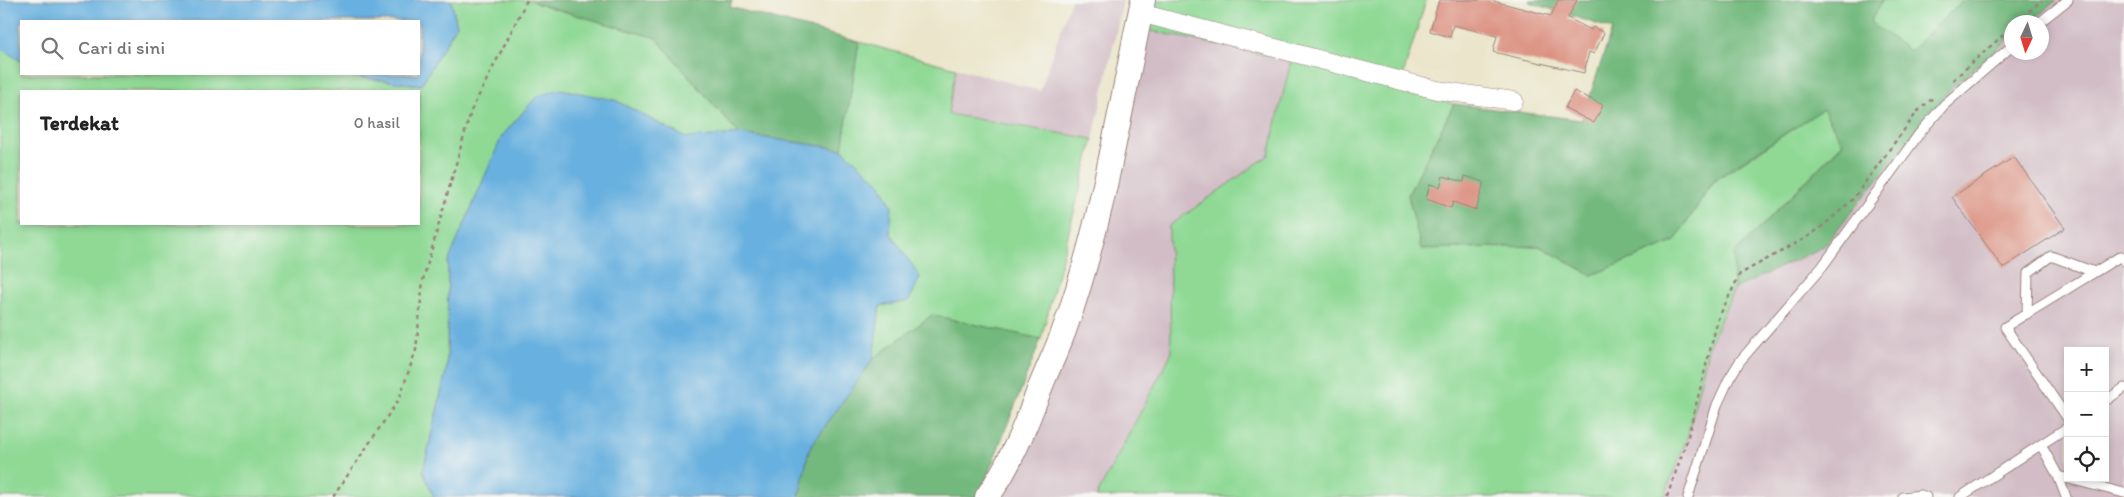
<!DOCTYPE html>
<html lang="id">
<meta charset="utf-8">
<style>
body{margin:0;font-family:Itim,sans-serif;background:#f2f2f2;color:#222}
.controls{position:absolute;right:15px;bottom:15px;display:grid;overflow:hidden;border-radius:0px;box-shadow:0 2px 8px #0003}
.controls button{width:45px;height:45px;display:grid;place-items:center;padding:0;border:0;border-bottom:1px solid #e0e0e0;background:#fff;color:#222;font:25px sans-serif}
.compass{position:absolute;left:2004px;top:15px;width:45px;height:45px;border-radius:50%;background:#fff;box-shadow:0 2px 8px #0003;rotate:184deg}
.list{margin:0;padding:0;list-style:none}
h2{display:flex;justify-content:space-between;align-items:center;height:65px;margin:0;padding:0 20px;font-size:21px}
h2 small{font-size:16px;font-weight:400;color:#767676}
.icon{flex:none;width:28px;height:28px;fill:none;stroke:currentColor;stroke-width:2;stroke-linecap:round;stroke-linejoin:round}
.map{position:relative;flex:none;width:2124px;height:497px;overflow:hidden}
.search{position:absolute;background:#fff;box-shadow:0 2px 8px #0003;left:20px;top:20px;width:400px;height:55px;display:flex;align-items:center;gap:12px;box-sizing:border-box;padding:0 18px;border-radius:0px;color:#767676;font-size:19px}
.panel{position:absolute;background:#fff;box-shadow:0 2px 8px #0003;left:20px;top:90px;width:400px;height:135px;border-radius:0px}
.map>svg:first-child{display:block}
.industrial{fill:#d2bdc6;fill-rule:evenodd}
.green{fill:#8fd995;stroke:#6c7c60;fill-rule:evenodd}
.forest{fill:#73b97e;stroke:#5e6c54}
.water{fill:#67b0df;stroke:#586885}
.building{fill:#db9080}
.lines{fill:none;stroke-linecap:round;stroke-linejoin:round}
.service-casing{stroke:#9a827b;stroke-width:11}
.minor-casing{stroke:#9a827b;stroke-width:19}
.secondary-casing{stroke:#9a827b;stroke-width:26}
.path{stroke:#9a827b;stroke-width:2.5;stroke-dasharray:4 4;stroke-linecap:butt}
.service{stroke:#fff;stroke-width:9}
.minor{stroke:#fff;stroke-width:18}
.secondary{stroke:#fff;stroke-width:24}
</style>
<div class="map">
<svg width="2124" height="497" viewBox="0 0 2124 497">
<rect width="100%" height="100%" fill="#f6f6f2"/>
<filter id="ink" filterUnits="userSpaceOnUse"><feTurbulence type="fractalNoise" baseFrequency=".02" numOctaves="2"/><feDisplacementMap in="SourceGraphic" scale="10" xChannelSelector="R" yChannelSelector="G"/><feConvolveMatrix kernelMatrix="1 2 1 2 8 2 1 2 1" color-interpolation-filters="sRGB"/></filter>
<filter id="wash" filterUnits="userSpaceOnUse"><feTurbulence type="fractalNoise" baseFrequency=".0096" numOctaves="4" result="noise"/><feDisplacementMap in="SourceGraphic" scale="20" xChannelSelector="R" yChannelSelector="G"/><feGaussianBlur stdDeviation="1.12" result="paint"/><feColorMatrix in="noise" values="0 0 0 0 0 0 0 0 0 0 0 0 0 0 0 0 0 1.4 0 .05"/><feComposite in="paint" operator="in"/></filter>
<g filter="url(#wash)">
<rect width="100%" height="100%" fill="#ebe6cb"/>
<path class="industrial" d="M1071,0H1123L1093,139L948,114L956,68L1040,91Z
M2057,0H2124V497H1664L1687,438L1709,345L1734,289L1823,247L1952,87L2011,37L2012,52H2042V22H2030ZM2068,351H2105V478H2068Z
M1147,30L1291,60L1269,155L1169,226L1171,354L1096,497H984L1065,344Z"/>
<path class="green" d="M451,0H532L535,3L656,38L739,134L686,138L615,100L448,262L447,367L423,471L435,497H0V48L21,61V74H330L421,85L457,25ZM21,91H419V224H21Z
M1152,0H1426L1399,88L1454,104L1408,195L1422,249L1539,246L1592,275L1674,242L1714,181L1823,109L1843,143L1734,254V289L1709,345L1687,438L1664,497H1096L1171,354L1169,226L1269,155L1291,60L1147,30Z
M1883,0H1963L1910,51L1869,22Z
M859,42L956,68L948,114L1093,139L1041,339L932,315L873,359L880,306L909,301L920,277L890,232L892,206L880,183L842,149Z"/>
<path class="forest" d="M532,0H732L730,7L859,42L842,149L739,134L656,38L535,3Z
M1530,0H1883L1870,22L1910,51L1963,0H2057L2030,22H2012L2011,37L1952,87L1823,247L1734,289V254L1843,144L1823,109L1714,180L1674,242L1592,275L1539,246L1421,249L1408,195L1454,104L1582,120L1612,29L1529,2Z
M932,315L1041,339L979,497H799L809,449L873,359Z"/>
<path class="water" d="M0,0H451L457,25L421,85L330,74H419V21H21V61L0,48Z
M561,89L615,100L686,138L739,134L842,149L880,183L892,206L890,233L920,277L909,301L880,306L873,359L809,449L799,497H434L423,471L447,367L448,262L502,136L537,96Z"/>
<g id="blocks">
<path class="building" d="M1439,0H1490L1551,16L1558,0H1577L1568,18L1591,30L1593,27L1604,33L1594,54L1589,52L1584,73L1493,52L1497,36L1453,25L1450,37L1430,31Z
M1574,91L1603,105L1594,123L1565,108Z
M2014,157L2065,228L2003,268L1952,197Z
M1443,176L1464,182L1465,176L1484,182L1476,210L1453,202L1451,208L1426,199L1430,184L1440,187Z"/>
</g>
</g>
<g filter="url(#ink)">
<use href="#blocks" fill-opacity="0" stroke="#9a827b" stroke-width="1"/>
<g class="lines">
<defs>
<path id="service" d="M2040,22L2068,0
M2027,314L2028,273L2051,256L2094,272
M2105,401L2124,388
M2068,419L2005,327L2121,256L2124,261
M2041,445L2058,476L2066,497
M2058,476L2124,493
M1688,497L1717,405L1729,379L1740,361L1822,267L1919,134L1944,105L2012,46
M1903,497L1921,495L1926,497
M1960,497L2068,427"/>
<path id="minor" d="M1140,13L1437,90L1514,101"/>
<path id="secondary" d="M987,497C1011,464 1025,426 1040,388C1048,367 1059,346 1066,325C1103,220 1120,109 1143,0"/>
</defs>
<use href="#service" class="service-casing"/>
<use href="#minor" class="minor-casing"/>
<use href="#secondary" class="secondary-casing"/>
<path class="path" d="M2017,22L2042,0
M1953,80L2012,27
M333,497L399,399L416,350L423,280L471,111L527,0
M1667,497L1687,440L1718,319L1740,274L1811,235L1831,219L1852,200L1918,111L1934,97"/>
<use href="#service" class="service"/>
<use href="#minor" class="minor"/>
<use href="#secondary" class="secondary"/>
</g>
</g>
</svg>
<div class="controls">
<button>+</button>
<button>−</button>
<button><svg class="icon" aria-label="locate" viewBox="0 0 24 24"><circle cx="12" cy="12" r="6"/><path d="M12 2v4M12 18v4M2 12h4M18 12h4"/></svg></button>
</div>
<svg class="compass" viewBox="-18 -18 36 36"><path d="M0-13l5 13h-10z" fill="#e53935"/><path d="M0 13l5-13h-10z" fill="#767676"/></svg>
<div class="search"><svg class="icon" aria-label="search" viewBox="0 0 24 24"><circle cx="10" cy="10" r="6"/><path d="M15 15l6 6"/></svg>Cari di sini</div>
<section class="panel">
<h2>Terdekat<small>0 hasil</small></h2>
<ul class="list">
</ul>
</section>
</div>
